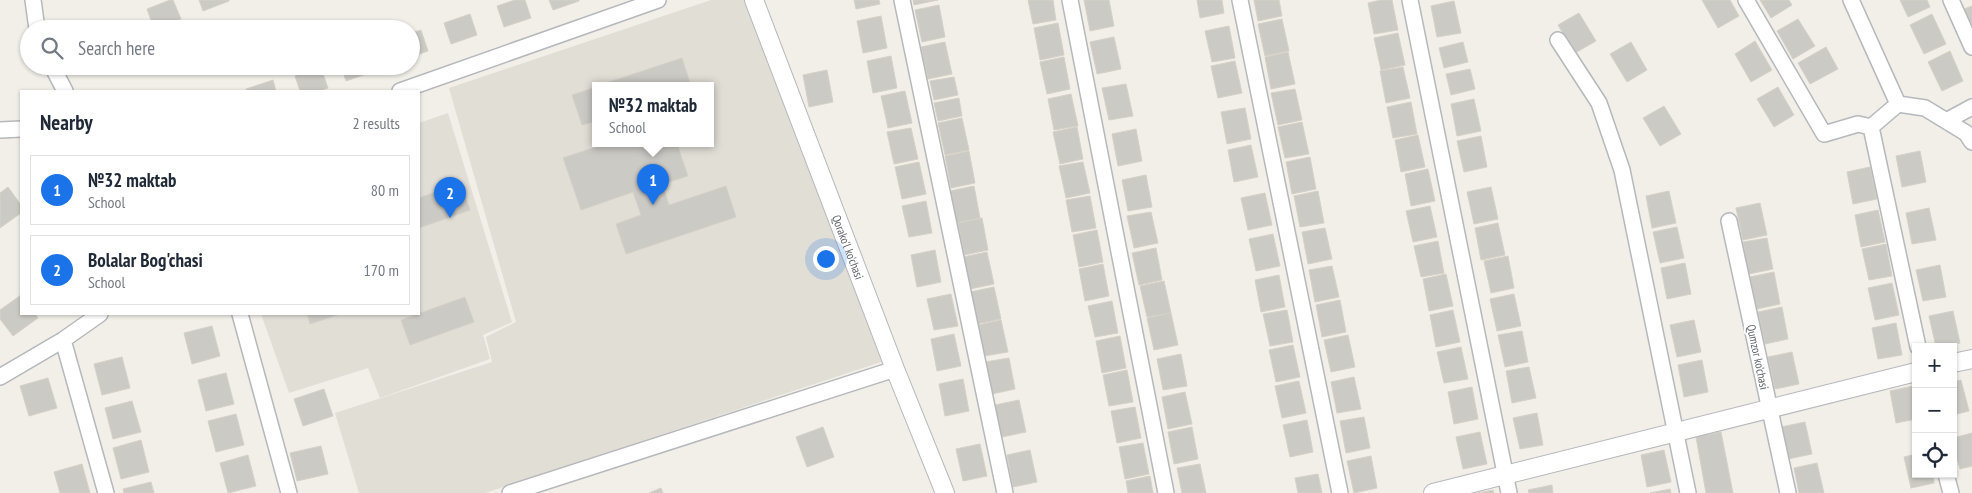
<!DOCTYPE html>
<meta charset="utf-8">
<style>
body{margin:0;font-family:"PT Sans Narrow",sans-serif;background:#f6f6f7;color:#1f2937}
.controls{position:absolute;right:15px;bottom:15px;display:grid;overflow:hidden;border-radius:0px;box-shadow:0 1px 4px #0004}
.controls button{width:45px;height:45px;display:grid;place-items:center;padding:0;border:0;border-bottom:1px solid #e0e1e3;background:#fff;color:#1f2937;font:25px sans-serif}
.you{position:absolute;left:825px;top:258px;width:18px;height:18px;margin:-12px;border:4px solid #fff;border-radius:50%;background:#1a73e8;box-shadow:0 0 0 8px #1a73e833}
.badge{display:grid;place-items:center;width:32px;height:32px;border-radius:50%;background:#1a73e8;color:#fff;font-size:16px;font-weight:700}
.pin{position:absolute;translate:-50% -41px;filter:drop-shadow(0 1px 2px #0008)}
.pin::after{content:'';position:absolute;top:26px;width:18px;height:15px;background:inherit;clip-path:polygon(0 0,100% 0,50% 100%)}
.popup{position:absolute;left:592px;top:82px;width:122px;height:65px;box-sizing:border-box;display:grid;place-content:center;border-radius:0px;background:#fff;filter:drop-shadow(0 1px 4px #0005);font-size:16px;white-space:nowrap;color:#747a83}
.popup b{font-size:19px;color:#1f2937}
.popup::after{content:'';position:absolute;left:50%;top:100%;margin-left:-10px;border:10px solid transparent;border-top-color:#fff}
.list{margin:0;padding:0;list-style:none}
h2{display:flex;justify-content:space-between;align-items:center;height:65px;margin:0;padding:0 20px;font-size:21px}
h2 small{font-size:16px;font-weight:400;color:#747a83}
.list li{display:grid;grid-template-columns:32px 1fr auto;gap:15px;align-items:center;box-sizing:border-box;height:70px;margin:0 10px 10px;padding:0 10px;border:1px solid #e0e1e3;border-radius:0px}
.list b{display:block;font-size:19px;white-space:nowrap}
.list p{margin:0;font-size:16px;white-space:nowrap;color:#747a83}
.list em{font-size:16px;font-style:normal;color:#747a83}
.icon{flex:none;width:28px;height:28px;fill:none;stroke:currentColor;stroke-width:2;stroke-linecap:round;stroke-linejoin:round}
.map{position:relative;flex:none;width:1972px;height:493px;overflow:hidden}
.search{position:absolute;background:#fff;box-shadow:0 1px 4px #0004;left:20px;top:20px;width:400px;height:55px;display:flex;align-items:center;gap:12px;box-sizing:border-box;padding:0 18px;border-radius:28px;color:#747a83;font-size:19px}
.panel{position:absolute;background:#fff;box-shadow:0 1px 4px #0004;left:20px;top:90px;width:400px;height:225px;border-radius:0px}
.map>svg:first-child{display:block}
.education{fill:#e1ded6;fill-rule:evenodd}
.building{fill:#cccac5;stroke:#d6d1c6}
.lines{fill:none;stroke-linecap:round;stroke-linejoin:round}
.minor-casing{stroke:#b5b8bc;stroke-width:18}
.tertiary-casing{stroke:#b5b8bc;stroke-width:20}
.minor{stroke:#fff;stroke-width:15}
.tertiary{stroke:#fff;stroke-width:18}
.labels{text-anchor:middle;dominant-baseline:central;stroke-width:4;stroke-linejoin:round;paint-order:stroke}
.street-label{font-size:12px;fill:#5f6368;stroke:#fff}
</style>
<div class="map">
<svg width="1972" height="493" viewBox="0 0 1972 493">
<rect width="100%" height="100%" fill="#f1efe8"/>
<path class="education" d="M711,0H745L884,361L485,493H359L335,413L492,362L486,337L516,322L449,88ZM596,86H710V144H596Z
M448,113L512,322L483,335L490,359L380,398L368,368L289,393L261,314H419V123Z"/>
<path class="building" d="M170,0H173L181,19L154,29L147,9Z
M199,0H229V1L203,11Z
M515,0H525L531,18L504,27L497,6Z
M549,0H579V1L553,10Z
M854,0H879L880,4L856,9Z
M913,0H938L914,5Z
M1028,0H1053L1056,20L1033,24Z
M1084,0H1109L1114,26L1090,31Z
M1197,0H1222L1224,13L1200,18Z
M1254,0H1279L1282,16L1258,21Z
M1381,0H1392L1398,30L1374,34L1368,3Z
M1702,0H1730L1739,16L1718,28Z
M1760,0H1789L1792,5L1771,18Z
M1900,0H1927L1930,7L1908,17Z
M1454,1L1461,33L1437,37L1431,6Z
M939,5L945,37L922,42L915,10Z
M1972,6V25L1964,9Z
M1579,13L1596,41L1575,53L1558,25Z
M470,14L477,35L451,44L444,23Z
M1932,14L1946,44L1924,54L1910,25Z
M881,16L887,48L863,53L857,21Z
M1282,19L1289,51L1265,56L1258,24Z
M1798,19L1815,46L1793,59L1777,31Z
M1058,23L1064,55L1040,60L1034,28Z
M1229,26L1235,58L1212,62L1205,31Z
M421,30L428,51L411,57V33Z
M1398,33L1405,65L1381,70L1374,38Z
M1114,37L1121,69L1097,74L1090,42Z
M1755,41L1772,70L1751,82L1735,54Z
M945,42L952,74L928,79L921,47Z
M1463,42L1468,62L1444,68L1439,48Z
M1631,42L1647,70L1627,82L1610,54Z
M1826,47L1838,69L1810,84L1798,63Z
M1950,51L1963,81L1942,91L1928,62Z
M1288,52L1295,84L1271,89L1265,57Z
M891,56L897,88L873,93L867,61Z
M1064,57L1070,89L1047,94L1040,62Z
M682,58L691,86H597Z
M1235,61L1242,93L1218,98L1211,66Z
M341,66H370L372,72L346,81Z
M1403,67L1410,98L1386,103L1380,71Z
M321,68L328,88L320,91H300L295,76Z
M1470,69L1475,89L1451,95L1446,74Z
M827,70L833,102L809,107L803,75Z
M954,77L958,95L934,100L930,81Z
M273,80L276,91H247L246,89Z
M1126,84L1133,116L1109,120L1102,88Z
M596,87V121L582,125L572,95Z
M1778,87L1794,115L1774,127L1757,99Z
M1295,89L1302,120L1278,125L1271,93Z
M905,91L912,123L888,128L881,96Z
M1071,94L1078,126L1054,130L1048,99Z
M959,98L962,116L938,121L934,103Z
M1474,99L1481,131L1457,136L1451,104Z
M1411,102L1417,134L1393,138L1387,107Z
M1664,106L1681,134L1660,146L1643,118Z
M1245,108L1251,139L1227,144L1221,112Z
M962,118L969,150L945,155L938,123Z
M1302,122L1309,154L1285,158L1278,127Z
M1077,127L1083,159L1060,164L1053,132Z
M911,128L918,159L894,164L887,132Z
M1136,129L1142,161L1118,166L1112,134Z
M1418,135L1425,167L1401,172L1395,140Z
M1481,136L1487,167L1464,172L1457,141Z
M604,144H677L688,176L662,184L669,205L726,186L736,217L626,254L616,224L641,215L633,192L581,210L563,158Z
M1251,145L1258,177L1234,182L1228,150Z
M969,151L975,183L951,188L945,156Z
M1920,151L1926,182L1902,187L1896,156Z
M1310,157L1316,189L1292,194L1286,162Z
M919,162L926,194L902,199L895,167Z
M1083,162L1090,193L1066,198L1059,166Z
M1870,167L1877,199L1853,204L1847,172Z
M1428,169L1435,201L1411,206L1405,174Z
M1146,175L1152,207L1128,211L1122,180Z
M461,183L470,210L419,228V198Z
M974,186L980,218L956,223L950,191Z
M8,187L21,205V213L0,228V193Z
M1491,187L1498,219L1474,224L1467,192Z
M1318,191L1324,223L1300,227L1294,196Z
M1669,191L1676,223L1652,228L1646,196Z
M1265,193L1272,225L1248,230L1241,198Z
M1090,196L1096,228L1072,232L1066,200Z
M926,201L932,233L909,237L902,206Z
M1760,203L1767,235L1743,240L1736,208Z
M1430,206L1437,237L1413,242L1406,211Z
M1929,208L1936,240L1912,244L1906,213Z
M1878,210L1885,242L1861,247L1855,215Z
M1151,212L1158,243L1134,248L1127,216Z
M982,218L988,250L964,255L958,223Z
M1498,223L1505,255L1481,260L1475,228Z
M1677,227L1684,258L1660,263L1653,232Z
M1325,228L1332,259L1308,264L1302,232Z
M1097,230L1103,262L1079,267L1073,235Z
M1273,234L1280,266L1256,271L1249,239Z
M1767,238L1773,269L1749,274L1743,242Z
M1438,241L1444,273L1421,277L1414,246Z
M1886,244L1892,276L1869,280L1862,249Z
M1156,248L1162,280L1139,285L1132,253Z
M935,250L941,282L917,287L911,255Z
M987,252L994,284L970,289L963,257Z
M1508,256L1514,288L1491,293L1484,261Z
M1685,263L1691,294L1667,299L1661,268Z
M1103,264L1109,296L1085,301L1079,269Z
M1940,265L1946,297L1923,301L1916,270Z
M1332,266L1339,297L1315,302L1309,270Z
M1774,272L1780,304L1757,309L1750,277Z
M1446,274L1453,306L1429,311L1423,279Z
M1279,275L1285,307L1261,312L1255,280Z
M1164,281L1171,313L1147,317L1140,286Z
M1892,283L1899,315L1875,320L1868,288Z
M994,287L1001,319L977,324L970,292Z
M951,294L958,326L934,330L927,299Z
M1514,294L1521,326L1497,331L1490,299Z
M21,295V314H35L38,318L13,336L0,319V310Z
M465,297L474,322L410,345L401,320Z
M1340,300L1346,332L1322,337L1316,305Z
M1112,301L1118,333L1095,337L1088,306Z
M1782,307L1788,339L1765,344L1758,312Z
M1287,310L1293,342L1270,346L1263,314Z
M1453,310L1460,342L1436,347L1430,315Z
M1953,311L1960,343L1936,347L1929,316Z
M1171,313L1178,345L1154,350L1147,318Z
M307,314H340L310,324Z
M1001,320L1008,352L984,356L978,325Z
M1694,320L1701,352L1677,357L1670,325Z
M1896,323L1902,355L1878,359L1872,328Z
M212,326L220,356L192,364L184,333Z
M1522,331L1528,362L1505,367L1498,335Z
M954,334L961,366L937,371L931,339Z
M1348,335L1355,367L1331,372L1324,340Z
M1120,336L1126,368L1102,373L1096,341Z
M1293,345L1300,377L1276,382L1269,350Z
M1461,347L1468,379L1444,383L1437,352Z
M1792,352L1799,384L1775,389L1768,357Z
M1181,354L1187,386L1163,390L1157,359Z
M122,357L130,388L102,395L94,364Z
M1009,358L1015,389L992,394L985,362Z
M1702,360L1708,392L1684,397L1678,365Z
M1529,367L1536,398L1512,403L1506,371Z
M1127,370L1133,402L1109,406L1103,375Z
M226,373L234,404L206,411L198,380Z
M1354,377L1361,409L1337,413L1331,382Z
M48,378L57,408L29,416L20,386Z
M963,379L969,411L945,416L939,384Z
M1961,380L1969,411L1953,415V382Z
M1299,381L1306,413L1282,418L1275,386Z
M1913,386L1916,398V419L1896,423L1890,391Z
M1472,387L1478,419L1454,424L1448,392Z
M324,389L333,416L303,426L294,399Z
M1185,392L1192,424L1168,429L1162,397Z
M1019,400L1026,432L1002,437L995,405Z
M132,401L141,432L113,439L105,408Z
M1135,407L1141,438L1117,443L1111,411Z
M1537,413L1543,445L1520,449L1513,418Z
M236,414L244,445L216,452L208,421Z
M1364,417L1370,448L1346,453L1340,421Z
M1307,420L1313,452L1290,457L1283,425Z
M1805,422L1812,454L1788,459L1781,427Z
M823,427L834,457L807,467L796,437Z
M1192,427L1198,459L1174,464L1168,432Z
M1480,432L1487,464L1463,469L1456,437Z
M1721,432L1733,493H1706L1696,437Z
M1972,433V466L1960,469L1953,445V438Z
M141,440L149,472L121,479L113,448Z
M1143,443L1149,474L1125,479L1119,447Z
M980,444L987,476L963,481L956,449Z
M321,446L328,474L297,481L290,453Z
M1030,450L1037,482L1013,487L1007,455Z
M1664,450L1671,482L1647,487L1641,455Z
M1916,454V474H1933L1934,483L1911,488L1904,457Z
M248,455L256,486L228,493L220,463Z
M1371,456L1377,488L1354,493L1347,461Z
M1817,463L1824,493H1799L1794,468Z
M82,464L90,493H60L54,472Z
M1200,464L1206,493H1182L1177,468Z
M1318,474L1322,493H1298L1295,478Z
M1150,476L1153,493H1128L1126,481Z
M151,482L154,493H124L123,489Z
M1552,485L1553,493H1529L1528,490Z
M661,488L663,493H649Z
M1670,489L1671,493H1650Z
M1493,490L1494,493H1478Z"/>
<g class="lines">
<defs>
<path id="minor" d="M33,0L37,29
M902,0L1005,493
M1070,0L1166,493
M1240,0L1340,493
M1410,0L1509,493
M1746,0L1824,134L1858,124L1871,127
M1851,0L1898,104
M1951,0L1972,47
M1558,40L1599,103L1622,170L1688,493
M52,66L65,91
M400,91L658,0
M1946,121L1972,107
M1871,127L1918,347
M1871,127L1898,104L1925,108L1966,133L1972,142
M0,130L21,129
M1729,221L1788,493
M240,314L289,493
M63,340L106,493
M0,377L63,340L100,314
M1946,474L1951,493
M510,493L895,369"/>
<path id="tertiary" d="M754,0L895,369L945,493
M1953,363L1972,359
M1433,493L1916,372"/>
</defs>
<use href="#minor" class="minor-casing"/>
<use href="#tertiary" class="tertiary-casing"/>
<use href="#minor" class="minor"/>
<use href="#tertiary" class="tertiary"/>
</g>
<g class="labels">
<g class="street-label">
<text transform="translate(848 247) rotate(69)">Qorako'l ko'chasi</text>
<text transform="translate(1758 357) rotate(78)">Qumzor ko'chasi</text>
</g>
</g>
</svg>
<div class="controls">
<button>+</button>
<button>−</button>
<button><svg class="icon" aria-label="locate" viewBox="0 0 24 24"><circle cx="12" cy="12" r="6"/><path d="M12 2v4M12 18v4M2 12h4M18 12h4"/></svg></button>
</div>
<div class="you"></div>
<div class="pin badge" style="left:653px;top:205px">1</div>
<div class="popup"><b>№32 maktab</b>School</div>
<div class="pin badge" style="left:450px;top:218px">2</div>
<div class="search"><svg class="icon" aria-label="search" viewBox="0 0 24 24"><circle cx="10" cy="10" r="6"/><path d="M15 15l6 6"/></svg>Search here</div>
<section class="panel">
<h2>Nearby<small>2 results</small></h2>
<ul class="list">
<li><span class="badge">1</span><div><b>№32 maktab</b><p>School</p></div><em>80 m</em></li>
<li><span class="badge">2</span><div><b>Bolalar Bog'chasi</b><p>School</p></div><em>170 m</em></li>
</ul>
</section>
</div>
